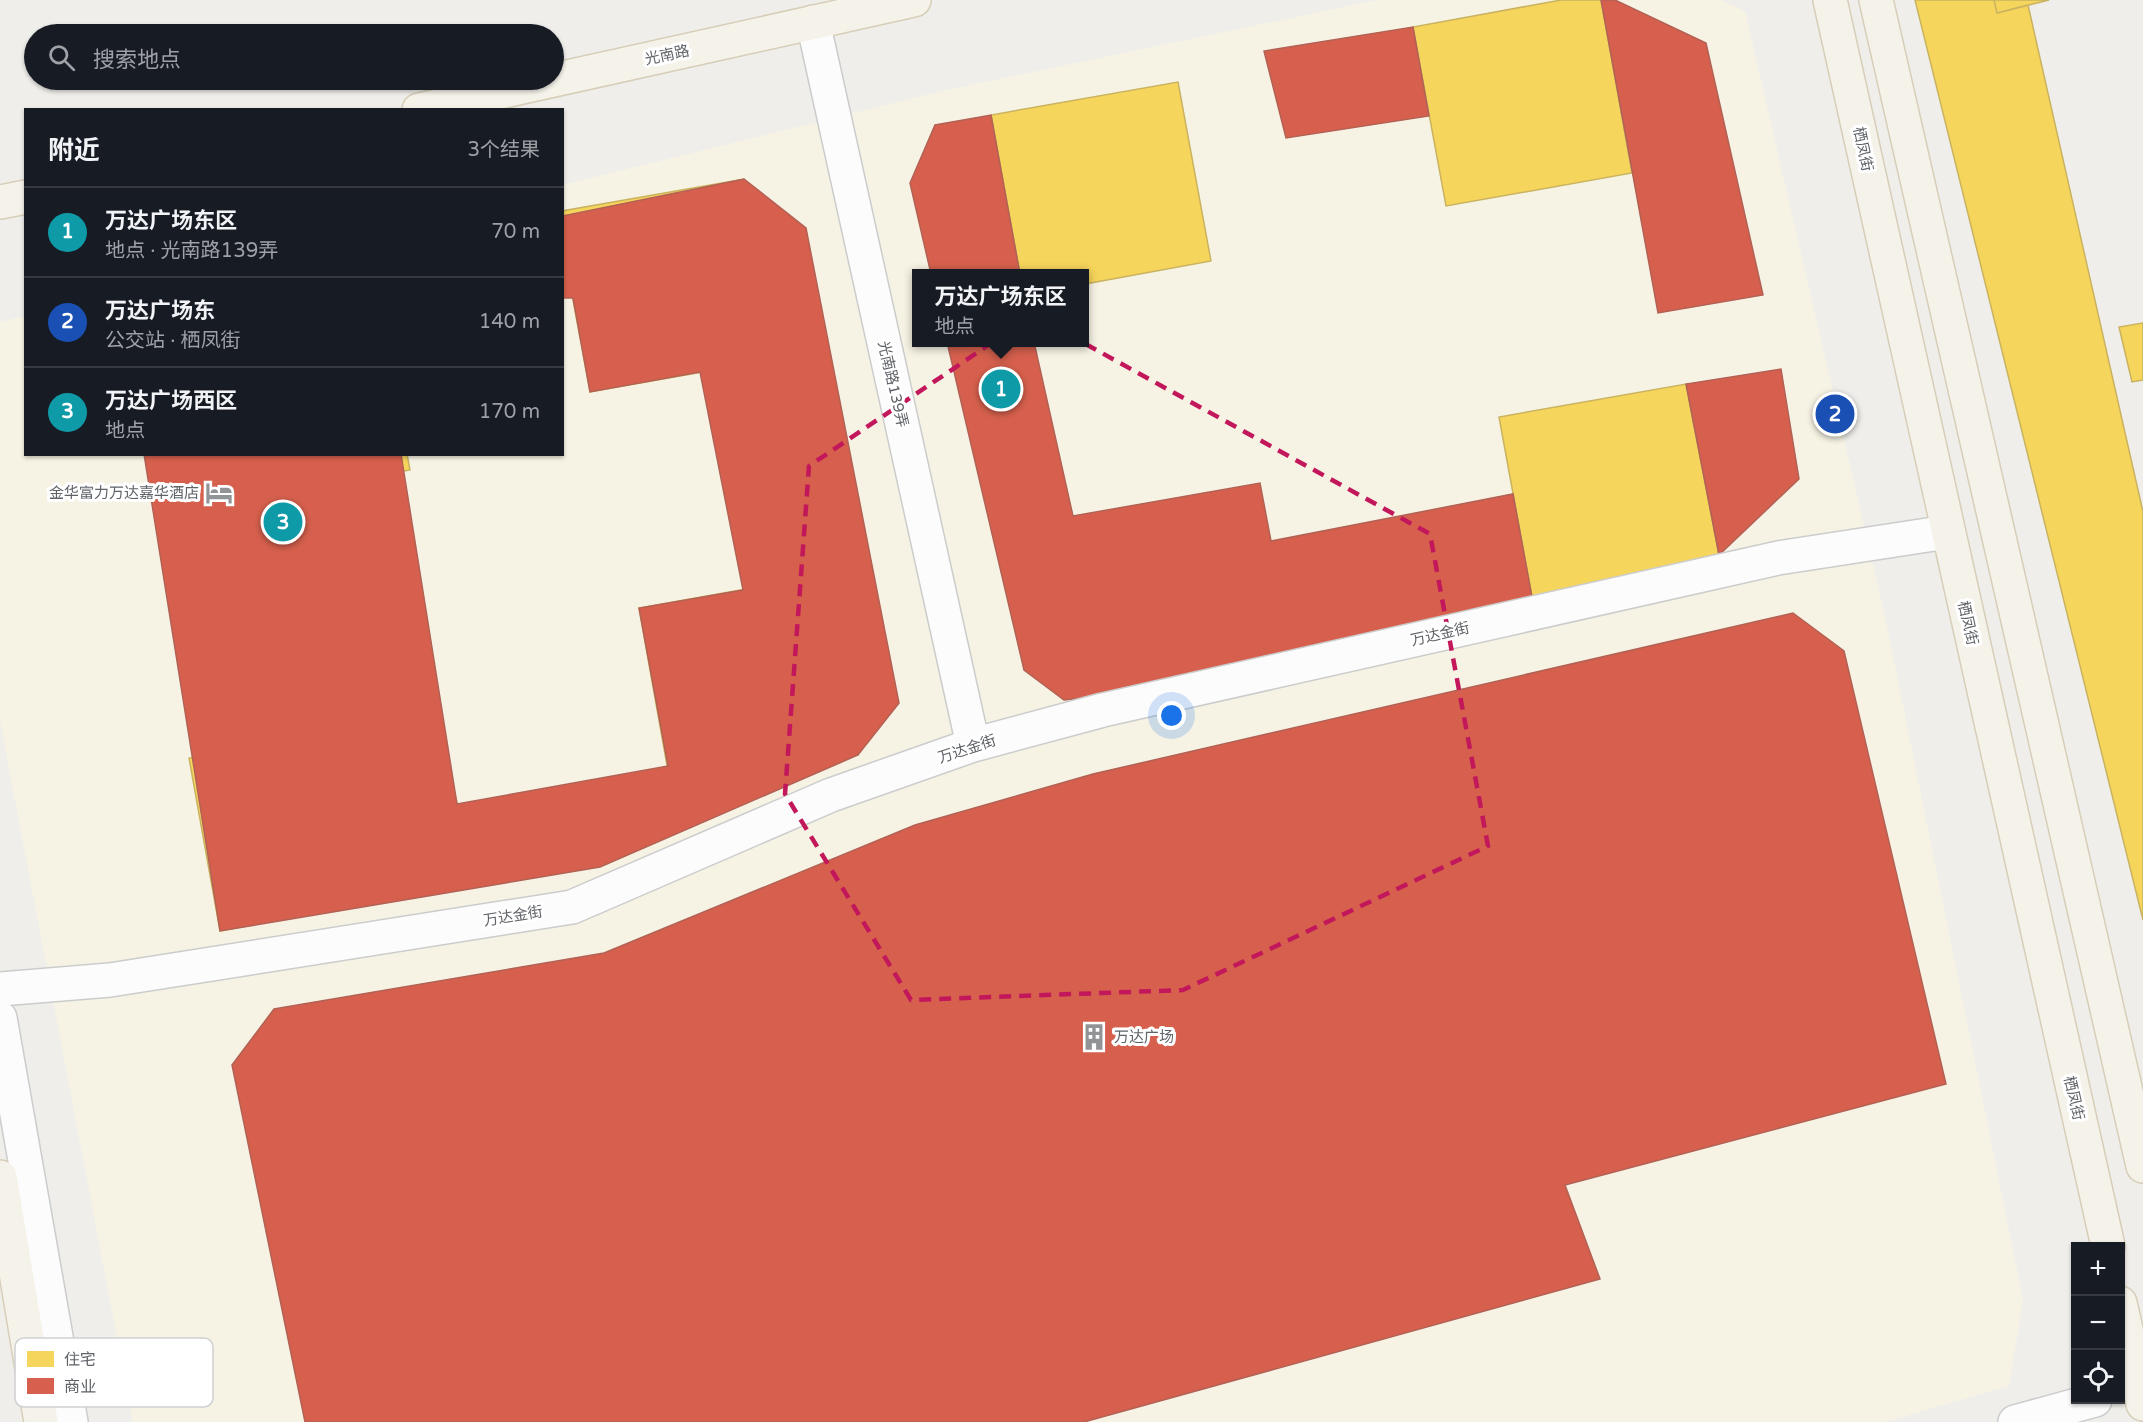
<!DOCTYPE html>
<html lang="zh">
<meta charset="utf-8">
<style>
body{margin:0;font-family:"Varela Round","Noto Sans SC",sans-serif;background:#242831;color:#f1f3f6}
.controls{position:absolute;right:18px;bottom:18px;display:grid;overflow:hidden;border-radius:0px;box-shadow:0 2px 4px #0004}
.controls button{width:54px;height:54px;display:grid;place-items:center;padding:0;border:0;border-bottom:2px solid #363941;background:#171b24;color:#f1f3f6;font:30px sans-serif}
.you{position:absolute;left:1172px;top:716px;width:21px;height:21px;margin:-15px;border:4px solid #fff;border-radius:50%;background:#1a73e8;box-shadow:0 0 0 9px #1a73e833}
.badge{display:grid;place-items:center;width:39px;height:39px;border-radius:50%;background:#7c3aed;color:#fff;font-size:20px;font-weight:700}
.pin{position:absolute;translate:-50% -50%;border:3px solid #fff;box-shadow:0 2px 6px #0006}
.popup{position:absolute;left:912px;top:269px;width:177px;height:78px;box-sizing:border-box;display:grid;place-content:center;border-radius:0px;background:#171b24;filter:drop-shadow(0 2px 4px #0005);font-size:20px;white-space:nowrap;color:#9ea1a6}
.popup b{font-size:22px;color:#f1f3f6}
.popup::after{content:'';position:absolute;left:50%;top:100%;margin-left:-12px;border:12px solid transparent;border-top-color:#171b24}
.list{margin:0;padding:0;list-style:none}
h2{display:flex;justify-content:space-between;align-items:center;height:78px;margin:0;padding:0 24px;font-size:26px}
h2 small{font-size:20px;font-weight:400;color:#9ea1a6}
.list li{display:grid;grid-template-columns:39px 1fr auto;gap:18px;align-items:center;box-sizing:border-box;height:90px;padding:0 24px;border-top:2px solid #363941}
.list b{display:block;font-size:22px;white-space:nowrap}
.list p{margin:0;font-size:20px;white-space:nowrap;color:#9ea1a6}
.list em{font-size:20px;font-style:normal;color:#9ea1a6}
.icon{flex:none;width:33px;height:33px;fill:none;stroke:currentColor;stroke-width:2;stroke-linecap:round;stroke-linejoin:round}
.map{position:relative;flex:none;width:2143px;height:1422px;overflow:hidden}
.search{position:absolute;background:#171b24;box-shadow:0 2px 4px #0004;left:24px;top:24px;width:540px;height:66px;display:flex;align-items:center;gap:15px;box-sizing:border-box;padding:0 21px;border-radius:33px;color:#9ea1a6;font-size:22px}
.panel{position:absolute;background:#171b24;box-shadow:0 2px 4px #0004;left:24px;top:108px;width:540px;height:348px;border-radius:0px}
.map>svg:first-child{display:block}
.commercial{fill:#f7f3e4;fill-rule:evenodd}
.homes{fill:#f6d55c;stroke:#c9b360;stroke-width:1.5}
.shops{fill:#d6604d;stroke:#b26155;stroke-width:1.5}
.lines{fill:none;stroke-linecap:round;stroke-linejoin:round}
.minor-casing{stroke:#cbcccc;stroke-width:36}
.major-casing{stroke:#d7ceb8;stroke-width:36}
.minor{stroke:#fdfcfc;stroke-width:33}
.major{stroke:#f4f2e9;stroke-width:33}
.marked{fill:none;stroke:#c2185b;stroke-width:4.5;stroke-dasharray:12 8;stroke-linejoin:round}
.labels{text-anchor:middle;dominant-baseline:central;stroke-width:6;stroke-linejoin:round;paint-order:stroke}
.street-label{font-size:15px;fill:#5f6368;stroke:#fff}
.poi-label{font-size:15px;fill:#5f6368;stroke:#fff;text-anchor:end}
.key{fill:#fff;stroke:#cfd0d2;stroke-width:1.5}
.key-label{font-size:16px;fill:#5f6368}
</style>
<div class="map">
<svg width="2143" height="1422" viewBox="0 0 2143 1422">
<rect width="100%" height="100%" fill="#efeeea"/>
<path class="commercial" d="M1377,0H1720L1745,11L1886,621L2023,1300L2009,1386L1885,1422H133L0,721V322L25,316L26,454H562L563,185L942,91ZM917,274H1085V342H917Z"/>
<path class="homes" d="M1561,0H1601L1632,173L1446,206L1413,27Z
M1915,0H1994L1997,13L2028,5L2143,512V920Z
M1994,0H2049L1997,13Z
M1178,82L1211,261L1085,284V274H1020L991,115Z
M744,179L777,359L590,392L562,240V211Z
M2143,323V380L2132,382L2119,327Z
M1686,384L1719,555L1532,597L1499,417Z
M147,454H407L410,470L159,517Z
M825,575L858,755L671,788L639,608Z
M438,719L475,883L220,931L189,758Z"/>
<path class="shops" d="M1601,0H1615L1706,43L1763,295L1658,313Z
M1413,27L1429,116L1286,138L1264,51Z
M991,115L1020,274H931L910,183L935,125Z
M744,179L806,228L899,703L858,755L600,867L220,931L144,454H401L457,804L668,766L639,608L743,590L700,372L590,392L573,298H562V216Z
M947,342H1034L1073,516L1260,483L1271,541L1513,494L1532,597L1106,696L1064,700L1024,670Z
M1781,369L1799,479L1719,555L1686,384Z
M1793,613L1844,651L1946,1084L1565,1185L1600,1279L1084,1422H305L232,1065L274,1009L604,953L915,825L1093,774Z"/>
<g class="lines">
<defs>
<path id="minor" d="M813,22L973,745
M0,989L110,980L572,907L831,795L973,745L1103,710L1778,558L1947,532
M0,1018L71,1422
M2015,1422L2095,1400"/>
<path id="major" d="M1830,0L2108,1246
M1876,0L2143,1166
M419,110L914,0
M0,202L26,197
M0,1177L41,1422
M2120,1303L2143,1404"/>
</defs>
<use href="#minor" class="minor-casing"/>
<use href="#major" class="major-casing"/>
<use href="#minor" class="minor"/>
<use href="#major" class="major"/>
</g>
<path class="marked" d="M1033,315L1430,534L1488,846L1183,990L911,1000L785,794L809,466Z"/>
<defs>
<symbol id="hotel-bare" viewBox="-9 -9 18 18"><path d="M-6-4.5h1.5V1H6V5H4.5V3h-9V5H-6ZM-4 0a1.8 1.8 0 1 1 3.6 0ZM.5 0V-2.5h3Q6-2.5 6 0Z" fill="#919496" stroke="#fff" stroke-width="2.5" paint-order="stroke"/></symbol>
<symbol id="building-bare" viewBox="-9 -9 18 18"><path d="M-4-6H4V6H1V3H-1V6H-4ZM-2.5-4.3h1.7v1.8h-1.7ZM.8-4.3h1.7v1.8H.8ZM-2.5-1h1.7V.8h-1.7ZM.8-1h1.7V.8H.8Z" fill="#919496" stroke="#fff" stroke-width="2.5" paint-order="stroke"/></symbol>
</defs>
<g fill-rule="evenodd">
<use href="#hotel-bare" x="200" y="474" width="38" height="38"/>
<use href="#building-bare" x="1075" y="1018" width="38" height="38"/>
</g>
<g class="labels">
<g class="street-label">
<text transform="translate(667 55) rotate(-12)">光南路</text>
<text transform="translate(1863 149) rotate(78)">栖凤街</text>
<text transform="translate(893 384) rotate(77)">光南路139弄</text>
<text transform="translate(1968 623) rotate(77)">栖凤街</text>
<text transform="translate(1440 634) rotate(-13)">万达金街</text>
<text transform="translate(967 749) rotate(-18)">万达金街</text>
<text transform="translate(513 916) rotate(-9)">万达金街</text>
<text transform="translate(2074 1098) rotate(77)">栖凤街</text>
</g>
<g class="poi-label">
<text x="199" y="493">金华富力万达嘉华酒店</text>
<text x="1114" y="1037" text-anchor="start">万达广场</text>
</g>
</g>
<rect x="15" y="1338" width="198" height="69" rx="9" class="key"/>
<rect x="27" y="1351" width="27" height="16" fill="#f6d55c"/>
<rect x="27" y="1378" width="27" height="16" fill="#d6604d"/>
<g class="key-label">
<text x="64" y="1365">住宅</text>
<text x="64" y="1392">商业</text>
</g>
</svg>
<div class="controls">
<button>+</button>
<button>−</button>
<button><svg class="icon" aria-label="locate" viewBox="0 0 24 24"><circle cx="12" cy="12" r="6"/><path d="M12 2v4M12 18v4M2 12h4M18 12h4"/></svg></button>
</div>
<div class="you"></div>
<div class="pin badge" style="left:1001px;top:389px;background:#0f9aa8">1</div>
<div class="popup"><b>万达广场东区</b>地点</div>
<div class="pin badge" style="left:1835px;top:414px;background:#1a4fb4">2</div>
<div class="pin badge" style="left:283px;top:522px;background:#0f9aa8">3</div>
<div class="search"><svg class="icon" aria-label="search" viewBox="0 0 24 24"><circle cx="10" cy="10" r="6"/><path d="M15 15l6 6"/></svg>搜索地点</div>
<section class="panel">
<h2>附近<small>3个结果</small></h2>
<ul class="list">
<li><span class="badge" style="background:#0f9aa8">1</span><div><b>万达广场东区</b><p>地点 · 光南路139弄</p></div><em>70 m</em></li>
<li><span class="badge" style="background:#1a4fb4">2</span><div><b>万达广场东</b><p>公交站 · 栖凤街</p></div><em>140 m</em></li>
<li><span class="badge" style="background:#0f9aa8">3</span><div><b>万达广场西区</b><p>地点</p></div><em>170 m</em></li>
</ul>
</section>
</div>
